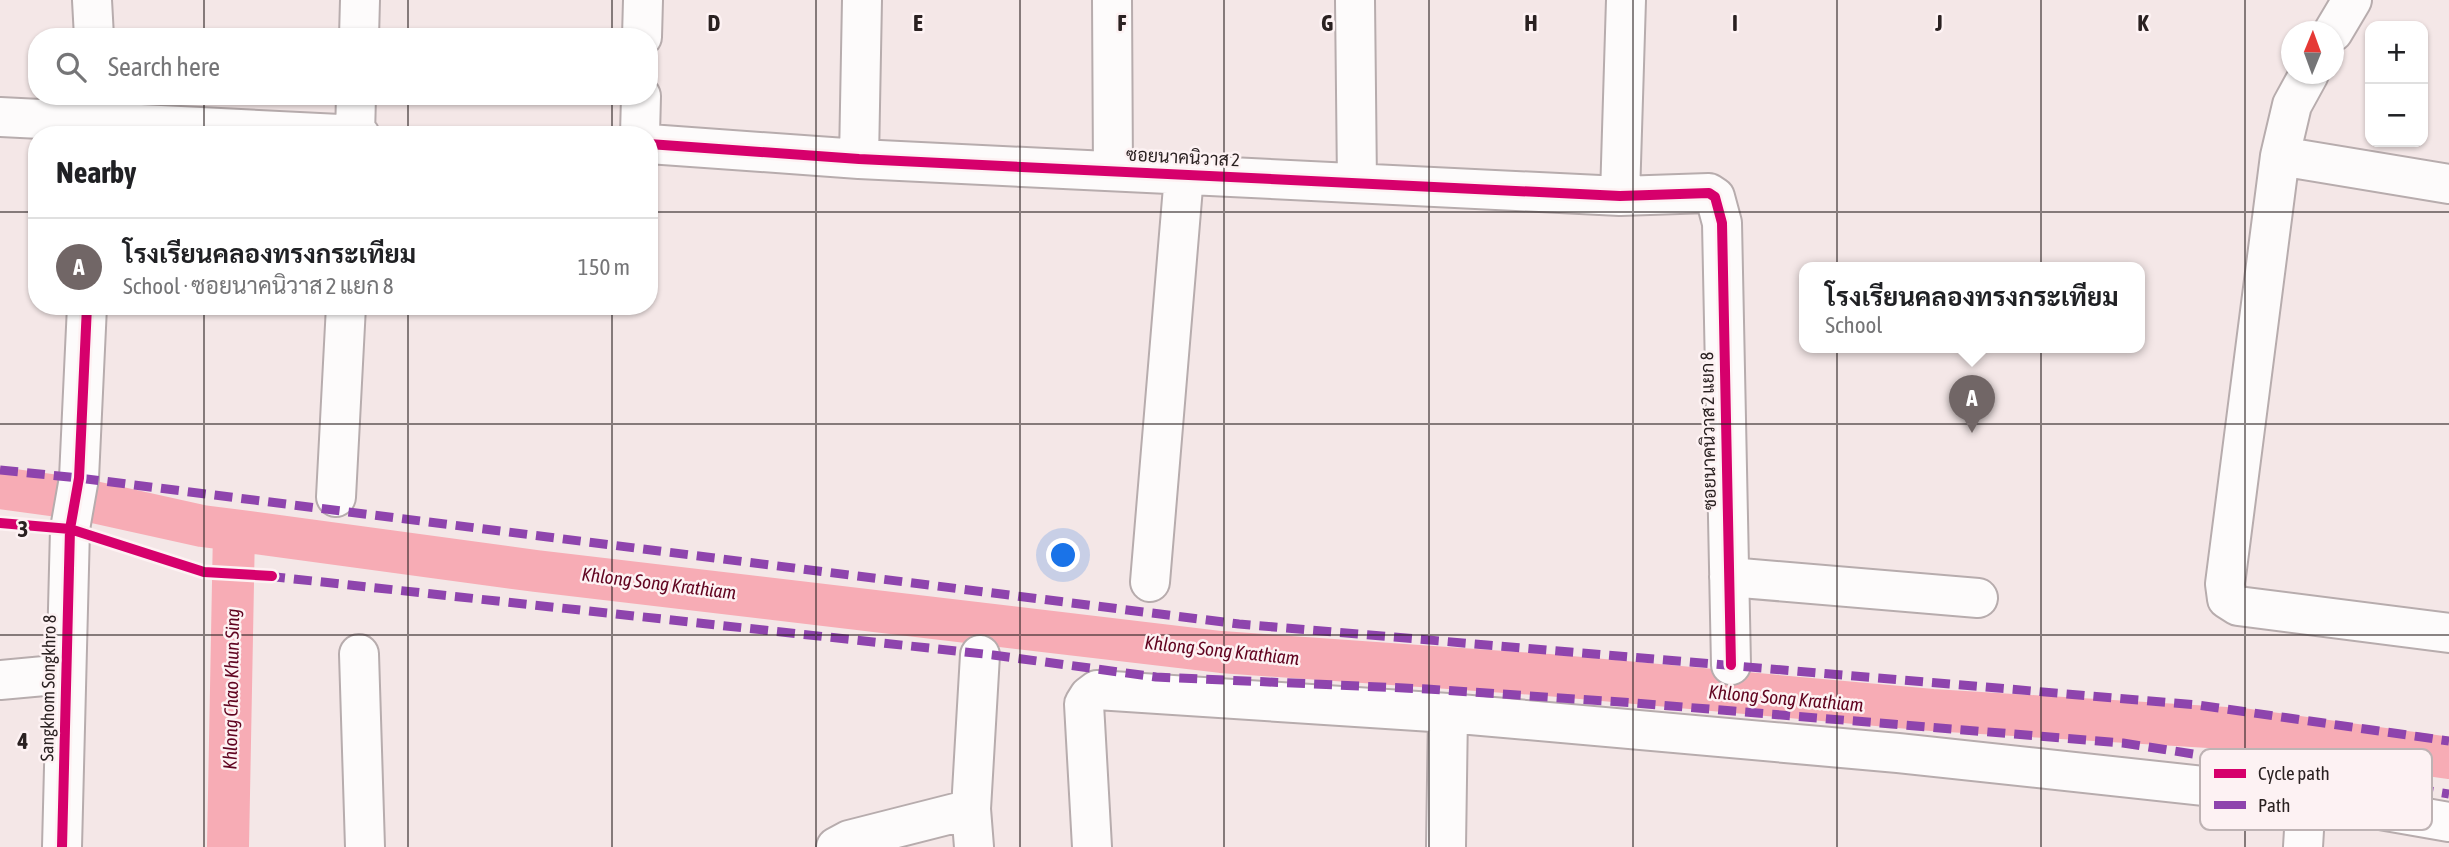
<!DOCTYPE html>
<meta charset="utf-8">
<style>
body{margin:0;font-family:"Asap Condensed",Sarabun,sans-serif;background:#f6f6f6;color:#202124}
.controls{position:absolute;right:21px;top:21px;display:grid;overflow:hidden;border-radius:14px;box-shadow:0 2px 5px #0004}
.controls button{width:63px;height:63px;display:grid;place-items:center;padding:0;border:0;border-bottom:2px solid #e0e0e0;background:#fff;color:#202124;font:35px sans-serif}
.compass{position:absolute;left:2281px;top:21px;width:63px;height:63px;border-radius:50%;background:#fff;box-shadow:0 2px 5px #0004;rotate:1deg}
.you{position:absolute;left:1064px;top:556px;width:24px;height:24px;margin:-18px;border:5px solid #fff;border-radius:50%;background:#1a73e8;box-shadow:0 0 0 10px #1a73e833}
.badge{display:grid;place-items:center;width:46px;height:46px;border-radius:50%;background:#716666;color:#fff;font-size:23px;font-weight:700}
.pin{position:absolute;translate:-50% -58px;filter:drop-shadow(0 2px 4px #0008)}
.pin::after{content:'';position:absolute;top:37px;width:24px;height:21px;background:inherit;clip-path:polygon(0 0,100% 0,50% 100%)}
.popup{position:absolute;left:1799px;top:262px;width:346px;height:91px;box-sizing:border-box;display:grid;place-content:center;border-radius:14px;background:#fff;filter:drop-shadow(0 2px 5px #0005);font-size:23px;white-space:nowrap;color:#757577}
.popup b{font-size:26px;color:#202124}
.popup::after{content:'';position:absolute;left:50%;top:100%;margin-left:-14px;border:14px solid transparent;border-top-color:#fff}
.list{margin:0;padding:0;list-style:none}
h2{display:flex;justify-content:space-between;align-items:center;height:91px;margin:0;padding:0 28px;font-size:30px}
h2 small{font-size:23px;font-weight:400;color:#757577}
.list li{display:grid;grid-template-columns:46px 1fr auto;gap:21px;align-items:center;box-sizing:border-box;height:98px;padding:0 28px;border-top:2px solid #e0e0e0}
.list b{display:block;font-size:26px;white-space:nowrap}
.list p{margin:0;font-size:23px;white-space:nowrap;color:#757577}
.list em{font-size:23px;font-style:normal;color:#757577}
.icon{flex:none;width:38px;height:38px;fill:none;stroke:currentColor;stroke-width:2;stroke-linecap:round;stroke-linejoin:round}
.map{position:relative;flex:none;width:2449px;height:847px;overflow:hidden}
.search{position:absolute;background:#fff;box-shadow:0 2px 5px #0004;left:28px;top:28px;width:630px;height:77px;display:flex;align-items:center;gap:18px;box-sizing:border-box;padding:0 24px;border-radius:28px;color:#757577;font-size:26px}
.panel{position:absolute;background:#fff;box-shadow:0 2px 5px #0004;left:28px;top:126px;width:630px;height:189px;border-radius:28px}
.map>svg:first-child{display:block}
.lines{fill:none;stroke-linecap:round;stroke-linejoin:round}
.canal{stroke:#f7acb5;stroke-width:42}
.minor-casing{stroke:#b7acad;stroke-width:42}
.minor{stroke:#fdfbfb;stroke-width:38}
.quiet{stroke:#8e44ad;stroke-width:9;stroke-dasharray:18 9;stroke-linecap:butt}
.cycleway-casing{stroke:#fdf2f3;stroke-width:15}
.cycleway{stroke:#d6006c;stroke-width:10}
.grid{fill:none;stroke:#2a2121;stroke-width:2;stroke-opacity:0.55}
.labels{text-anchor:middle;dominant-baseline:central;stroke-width:5;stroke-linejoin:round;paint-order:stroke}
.street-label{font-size:18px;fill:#2a2121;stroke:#fdf2f3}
.water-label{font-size:19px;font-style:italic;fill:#610420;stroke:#fdf2f3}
.key{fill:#fdf2f3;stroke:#beb3b4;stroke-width:2}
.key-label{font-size:19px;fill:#2a2121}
.grid-label{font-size:23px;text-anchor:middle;font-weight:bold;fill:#2a2121;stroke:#fdf2f3;stroke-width:5;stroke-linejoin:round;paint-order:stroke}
</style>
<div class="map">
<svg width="2449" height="847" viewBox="0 0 2449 847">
<rect width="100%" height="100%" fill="#f4e7e7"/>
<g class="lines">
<path class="canal" d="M0,488L80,499L202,526L234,530L536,571L1221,652L1548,675L1932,710L2242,729L2449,758
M228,847L234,530"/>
<defs>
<path id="minor" d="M92,0L94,37
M1112,0L1113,171
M1355,0L1357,183
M2333,32L2352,0
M359,37L360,0
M642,37L643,0
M2309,74L2292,105L2280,156L2225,584L2227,599L2238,606L2449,633
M0,117L360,135
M355,135L356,96
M640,135L641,96
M649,144L859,159L1620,196L1709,193L1715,197L1722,223L1731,665
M2280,156L2449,184
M859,159L862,0
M1620,196L1626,0
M336,497L346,306
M1729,577L1978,598
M1150,582L1184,175
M359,654L365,847
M0,680L66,674
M62,847L70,529L79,478L87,306
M836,847L849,840L971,809
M974,847L971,809L980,655
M1092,847L1084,704L1089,696L1097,690L1448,713
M1446,847L1448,713L1898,753L2306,797L2449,822
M2303,847L2306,797"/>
</defs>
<use href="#minor" class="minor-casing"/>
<use href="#minor" class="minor"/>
<path class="quiet" d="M0,470L79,478L1239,624L2198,705L2449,741
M267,576L993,655L1156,677L1427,689L1635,703L2123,743L2449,794"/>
<defs>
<path id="cycleway" d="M649,144L859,159L1620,196L1709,193L1715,197L1722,223L1731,665
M0,523L70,529L204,572L272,576
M62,847L70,529L79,478L87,306"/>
</defs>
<use href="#cycleway" class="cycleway-casing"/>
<use href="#cycleway" class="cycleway"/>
</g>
<path class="grid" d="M204,0V37M408,0V37M612,0V37M816,0V847M1020,0V847M1224,0V847M1429,0V847M1633,0V847M1837,0V847M2041,0V847M2245,0V847M204,96V135M408,96V135M612,96V135M0,212H37M649,212H2449M204,306V847M408,306V847M612,306V847M0,424H2449M0,635H2449"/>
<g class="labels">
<g class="street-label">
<text transform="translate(1183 157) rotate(3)">ซอยนาคนิวาส 2</text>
<text transform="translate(1708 431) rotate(-91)">ซอยนาคนิวาส 2 แยก 8</text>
<text transform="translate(48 688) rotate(-89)">Sangkhom Songkhro 8</text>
</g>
<g class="water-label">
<text transform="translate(659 583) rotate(7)">Khlong Song Krathiam</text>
<text transform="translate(1222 650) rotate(6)">Khlong Song Krathiam</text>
<text transform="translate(231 689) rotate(-89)">Khlong Chao Khun Sing</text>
<text transform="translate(1786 698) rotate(5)">Khlong Song Krathiam</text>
</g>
</g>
<rect x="2200" y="749" width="232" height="81" rx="10" class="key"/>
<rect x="2214" y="769" width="32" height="9" fill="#d6006c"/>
<rect x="2214" y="801" width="32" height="8" fill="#8e44ad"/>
<g class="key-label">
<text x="2258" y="780">Cycle path</text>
<text x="2258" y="812">Path</text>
</g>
<g class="grid-label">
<text x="714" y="31">D</text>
<text x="918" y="31">E</text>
<text x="1122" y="31">F</text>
<text x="1327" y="31">G</text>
<text x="1531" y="31">H</text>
<text x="1735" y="31">I</text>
<text x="1939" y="31">J</text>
<text x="2143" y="31">K</text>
<text x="23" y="537">3</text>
<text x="23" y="749">4</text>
</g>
</svg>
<div class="controls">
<button>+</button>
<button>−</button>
</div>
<svg class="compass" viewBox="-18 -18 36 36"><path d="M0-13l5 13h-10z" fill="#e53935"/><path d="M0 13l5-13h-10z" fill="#757577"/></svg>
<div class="you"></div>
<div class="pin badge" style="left:1972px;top:433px">A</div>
<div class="popup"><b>โรงเรียนคลองทรงกระเทียม</b>School</div>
<div class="search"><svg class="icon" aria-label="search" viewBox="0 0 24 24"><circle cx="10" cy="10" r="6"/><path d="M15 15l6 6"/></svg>Search here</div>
<section class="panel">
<h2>Nearby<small></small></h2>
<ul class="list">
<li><span class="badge">A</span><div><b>โรงเรียนคลองทรงกระเทียม</b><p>School · ซอยนาคนิวาส 2 แยก 8</p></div><em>150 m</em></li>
</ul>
</section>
</div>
